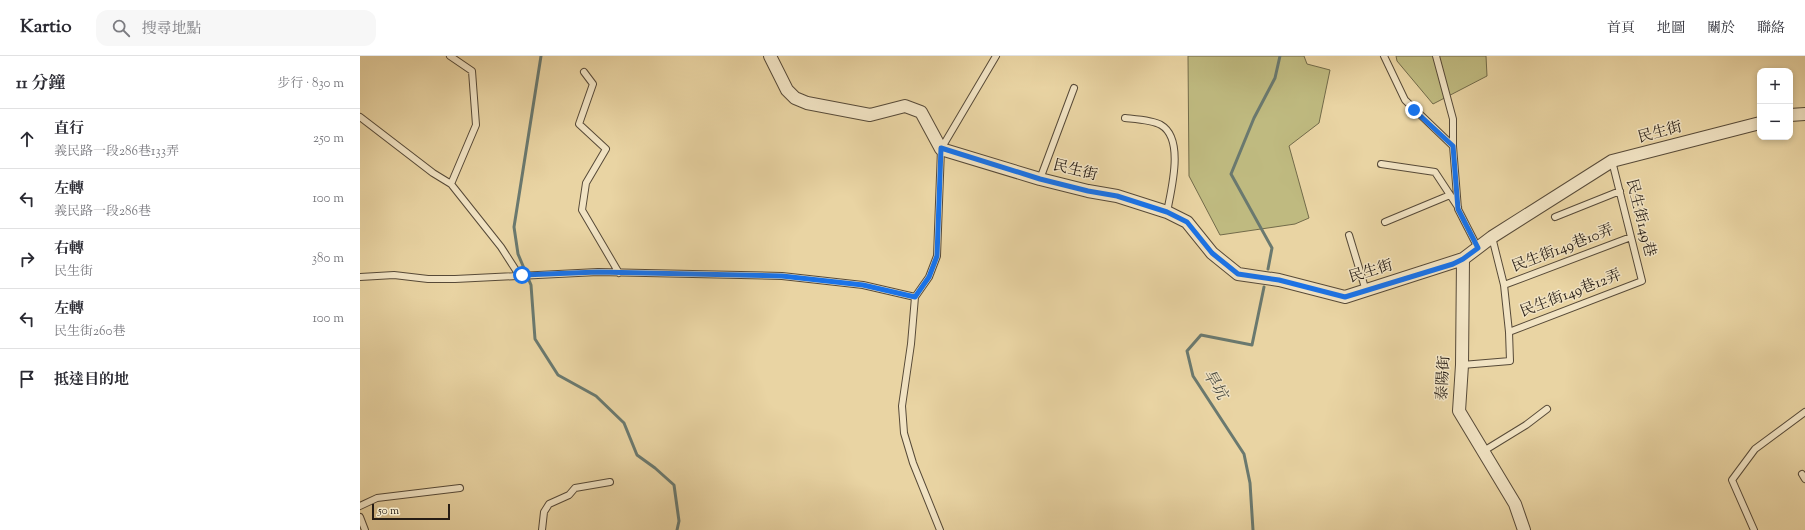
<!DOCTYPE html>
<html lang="zh-TW">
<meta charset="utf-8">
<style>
body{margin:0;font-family:"Sorts Mill Goudy","Noto Serif TC",serif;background:#f7f7f7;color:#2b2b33}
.controls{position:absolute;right:12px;top:12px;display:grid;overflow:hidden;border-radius:8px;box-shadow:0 2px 6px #0003}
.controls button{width:36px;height:36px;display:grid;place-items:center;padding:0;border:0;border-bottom:1px solid #e1e1e2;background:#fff;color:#2b2b33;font:20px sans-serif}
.scale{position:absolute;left:12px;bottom:10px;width:78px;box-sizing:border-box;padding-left:4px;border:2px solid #261c14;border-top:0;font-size:11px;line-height:14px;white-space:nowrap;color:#261c14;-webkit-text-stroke:3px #f1e3c3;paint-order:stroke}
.stop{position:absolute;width:12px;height:12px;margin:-9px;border:3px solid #1a73e8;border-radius:50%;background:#fff}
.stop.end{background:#1a73e8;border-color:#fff;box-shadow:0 1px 4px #0008}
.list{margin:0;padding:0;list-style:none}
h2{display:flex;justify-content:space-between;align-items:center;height:52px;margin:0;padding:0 16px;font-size:17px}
h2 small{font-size:13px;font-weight:400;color:#7c7c81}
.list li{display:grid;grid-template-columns:26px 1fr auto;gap:12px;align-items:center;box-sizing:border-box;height:60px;padding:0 16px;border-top:1px solid #e1e1e2}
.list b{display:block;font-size:15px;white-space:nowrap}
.list p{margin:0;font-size:13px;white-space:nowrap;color:#7c7c81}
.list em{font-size:13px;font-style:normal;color:#7c7c81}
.icon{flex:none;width:22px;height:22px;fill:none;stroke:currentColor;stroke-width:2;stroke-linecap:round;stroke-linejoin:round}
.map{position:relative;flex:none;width:1445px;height:474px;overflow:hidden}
header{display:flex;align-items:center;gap:24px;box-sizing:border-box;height:56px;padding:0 20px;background:#fff;border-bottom:1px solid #e1e1e2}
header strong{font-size:19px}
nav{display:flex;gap:22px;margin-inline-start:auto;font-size:14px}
.search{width:280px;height:36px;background:#f7f7f7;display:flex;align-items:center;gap:10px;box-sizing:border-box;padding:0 14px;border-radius:12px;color:#7c7c81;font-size:15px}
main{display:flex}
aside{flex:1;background:#fff}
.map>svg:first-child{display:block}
.green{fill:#bfba80;stroke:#726b4a}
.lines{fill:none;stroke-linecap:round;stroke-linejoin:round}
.stream{stroke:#6a796f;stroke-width:3}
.service-casing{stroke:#574a38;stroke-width:8}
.minor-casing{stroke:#574a38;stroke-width:14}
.service{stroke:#f1e3c3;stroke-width:6}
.minor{stroke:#f1e3c3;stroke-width:12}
.route{stroke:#1a73e8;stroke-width:5}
.labels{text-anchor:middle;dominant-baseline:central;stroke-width:3;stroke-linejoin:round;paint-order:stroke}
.street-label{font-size:15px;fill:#261c14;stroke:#f1e3c3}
.water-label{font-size:16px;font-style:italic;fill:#484a41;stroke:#f1e3c3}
</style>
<header>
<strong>Kartio</strong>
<div class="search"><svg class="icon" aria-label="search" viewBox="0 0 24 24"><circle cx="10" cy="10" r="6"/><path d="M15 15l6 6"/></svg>搜尋地點</div>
<nav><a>首頁</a><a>地圖</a><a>關於</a><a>聯絡</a></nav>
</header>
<main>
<aside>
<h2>11 分鐘<small>步行 · 830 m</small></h2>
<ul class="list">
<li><svg class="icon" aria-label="ahead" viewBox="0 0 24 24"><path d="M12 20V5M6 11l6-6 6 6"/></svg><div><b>直行</b><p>義民路一段286巷133弄</p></div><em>250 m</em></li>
<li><svg class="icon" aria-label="left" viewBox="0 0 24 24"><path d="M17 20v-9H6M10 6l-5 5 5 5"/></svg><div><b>左轉</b><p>義民路一段286巷</p></div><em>100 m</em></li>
<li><svg class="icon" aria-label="right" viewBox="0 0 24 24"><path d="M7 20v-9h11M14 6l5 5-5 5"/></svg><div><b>右轉</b><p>民生街</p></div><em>380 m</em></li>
<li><svg class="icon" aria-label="left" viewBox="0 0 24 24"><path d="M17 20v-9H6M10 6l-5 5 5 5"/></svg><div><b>左轉</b><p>民生街260巷</p></div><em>100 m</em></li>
<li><svg class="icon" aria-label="arrive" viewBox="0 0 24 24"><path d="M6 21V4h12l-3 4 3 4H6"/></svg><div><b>抵達目的地</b></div></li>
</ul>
</aside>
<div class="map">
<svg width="1445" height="474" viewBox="0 0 1445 474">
<rect width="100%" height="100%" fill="#e9d4a3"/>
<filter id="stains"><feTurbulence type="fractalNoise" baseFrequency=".005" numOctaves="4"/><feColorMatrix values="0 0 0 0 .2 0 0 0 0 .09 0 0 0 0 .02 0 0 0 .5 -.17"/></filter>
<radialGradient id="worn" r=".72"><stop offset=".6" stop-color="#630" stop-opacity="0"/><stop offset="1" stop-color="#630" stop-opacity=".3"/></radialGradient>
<path class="green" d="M828,0H944L947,8L970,14L959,67L929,90L949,162L935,168L860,179L829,120Z
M1036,0H1126L1127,20L1073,48L1037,5Z"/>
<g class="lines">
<path class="stream" d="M181,0L154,171L158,198L171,229L175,283L198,319L236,340L264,367L277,399L295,412L314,429L319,465L317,474
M908,213L912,192L871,118L894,62L915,22L920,0
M893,474L890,427L884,398L833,320L827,295L841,279L892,289L904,231"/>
<defs>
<path id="service" d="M90,0L112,15L116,69L91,128
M1024,0L1045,44L1093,90L1098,153L1118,192
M1076,0L1093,63V90
M224,16L233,28L219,68L246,93L226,127L222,154L259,217
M0,61L73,117L91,128L141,191L159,219
M765,62C774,63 793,64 801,69C825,83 811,134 807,156
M1021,108L1075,116L1098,151
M680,123L714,32
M1195,161L1260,135
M1025,166L1090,139
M989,179L1006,235
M0,221L34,219L68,223H95L238,216L422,220L503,229L555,241
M1144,229L1271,181
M1149,276L1282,225L1252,105
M1102,309L1150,305L1149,276L1144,229L1132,181
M1122,396L1166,369L1187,353
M1442,418L1445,423
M0,450L17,442L100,432
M0,461L5,474
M182,474L184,456L189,448L209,439L215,432L250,426
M580,474L553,407L544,377L542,350L551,288L555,241L569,221L577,200L581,93L636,0
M1394,474L1372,424L1395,393L1445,356"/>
<path id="minor" d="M410,0L427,34L435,42L447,47L510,59L545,50L561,56L581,93L680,123L728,135L757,140L807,156L827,166L852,197L878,218L919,224L985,241L1103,203L1132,181L1252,105L1400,67
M1430,59L1445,58
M1103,203L1102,309L1099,355L1155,448L1164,474"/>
</defs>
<use href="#service" class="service-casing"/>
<use href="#minor" class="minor-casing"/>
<use href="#service" class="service"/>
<use href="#minor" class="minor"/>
</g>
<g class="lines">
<path class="route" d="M162,219L238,216L422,220L503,229L555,241L569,221L577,200L581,92L680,123L728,135L757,140L807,156L827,166L852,197L878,218L919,224L985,241L1093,208L1103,203L1118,192L1098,153L1093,90L1054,54"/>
</g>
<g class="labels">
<g class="street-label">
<text transform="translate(1300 77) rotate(-15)">民生街</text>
<text transform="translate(715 115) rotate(14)">民生街</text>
<text transform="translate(1280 162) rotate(76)">民生街149巷</text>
<text transform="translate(1203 193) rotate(-21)">民生街149巷10弄</text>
<text transform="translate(1011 216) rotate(-17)">民生街</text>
<text transform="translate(1211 238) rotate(-21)">民生街149巷12弄</text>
<text transform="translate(1084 322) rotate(-87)">泰陽街</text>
</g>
<g class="water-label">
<text transform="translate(854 329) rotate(59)">旱坑</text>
</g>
</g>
<rect width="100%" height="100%" filter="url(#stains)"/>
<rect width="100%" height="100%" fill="url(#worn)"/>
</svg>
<div class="controls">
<button>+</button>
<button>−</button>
</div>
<div class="scale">50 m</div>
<div class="stop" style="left:162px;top:219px"></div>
<div class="stop end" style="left:1054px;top:54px"></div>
</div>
</main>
